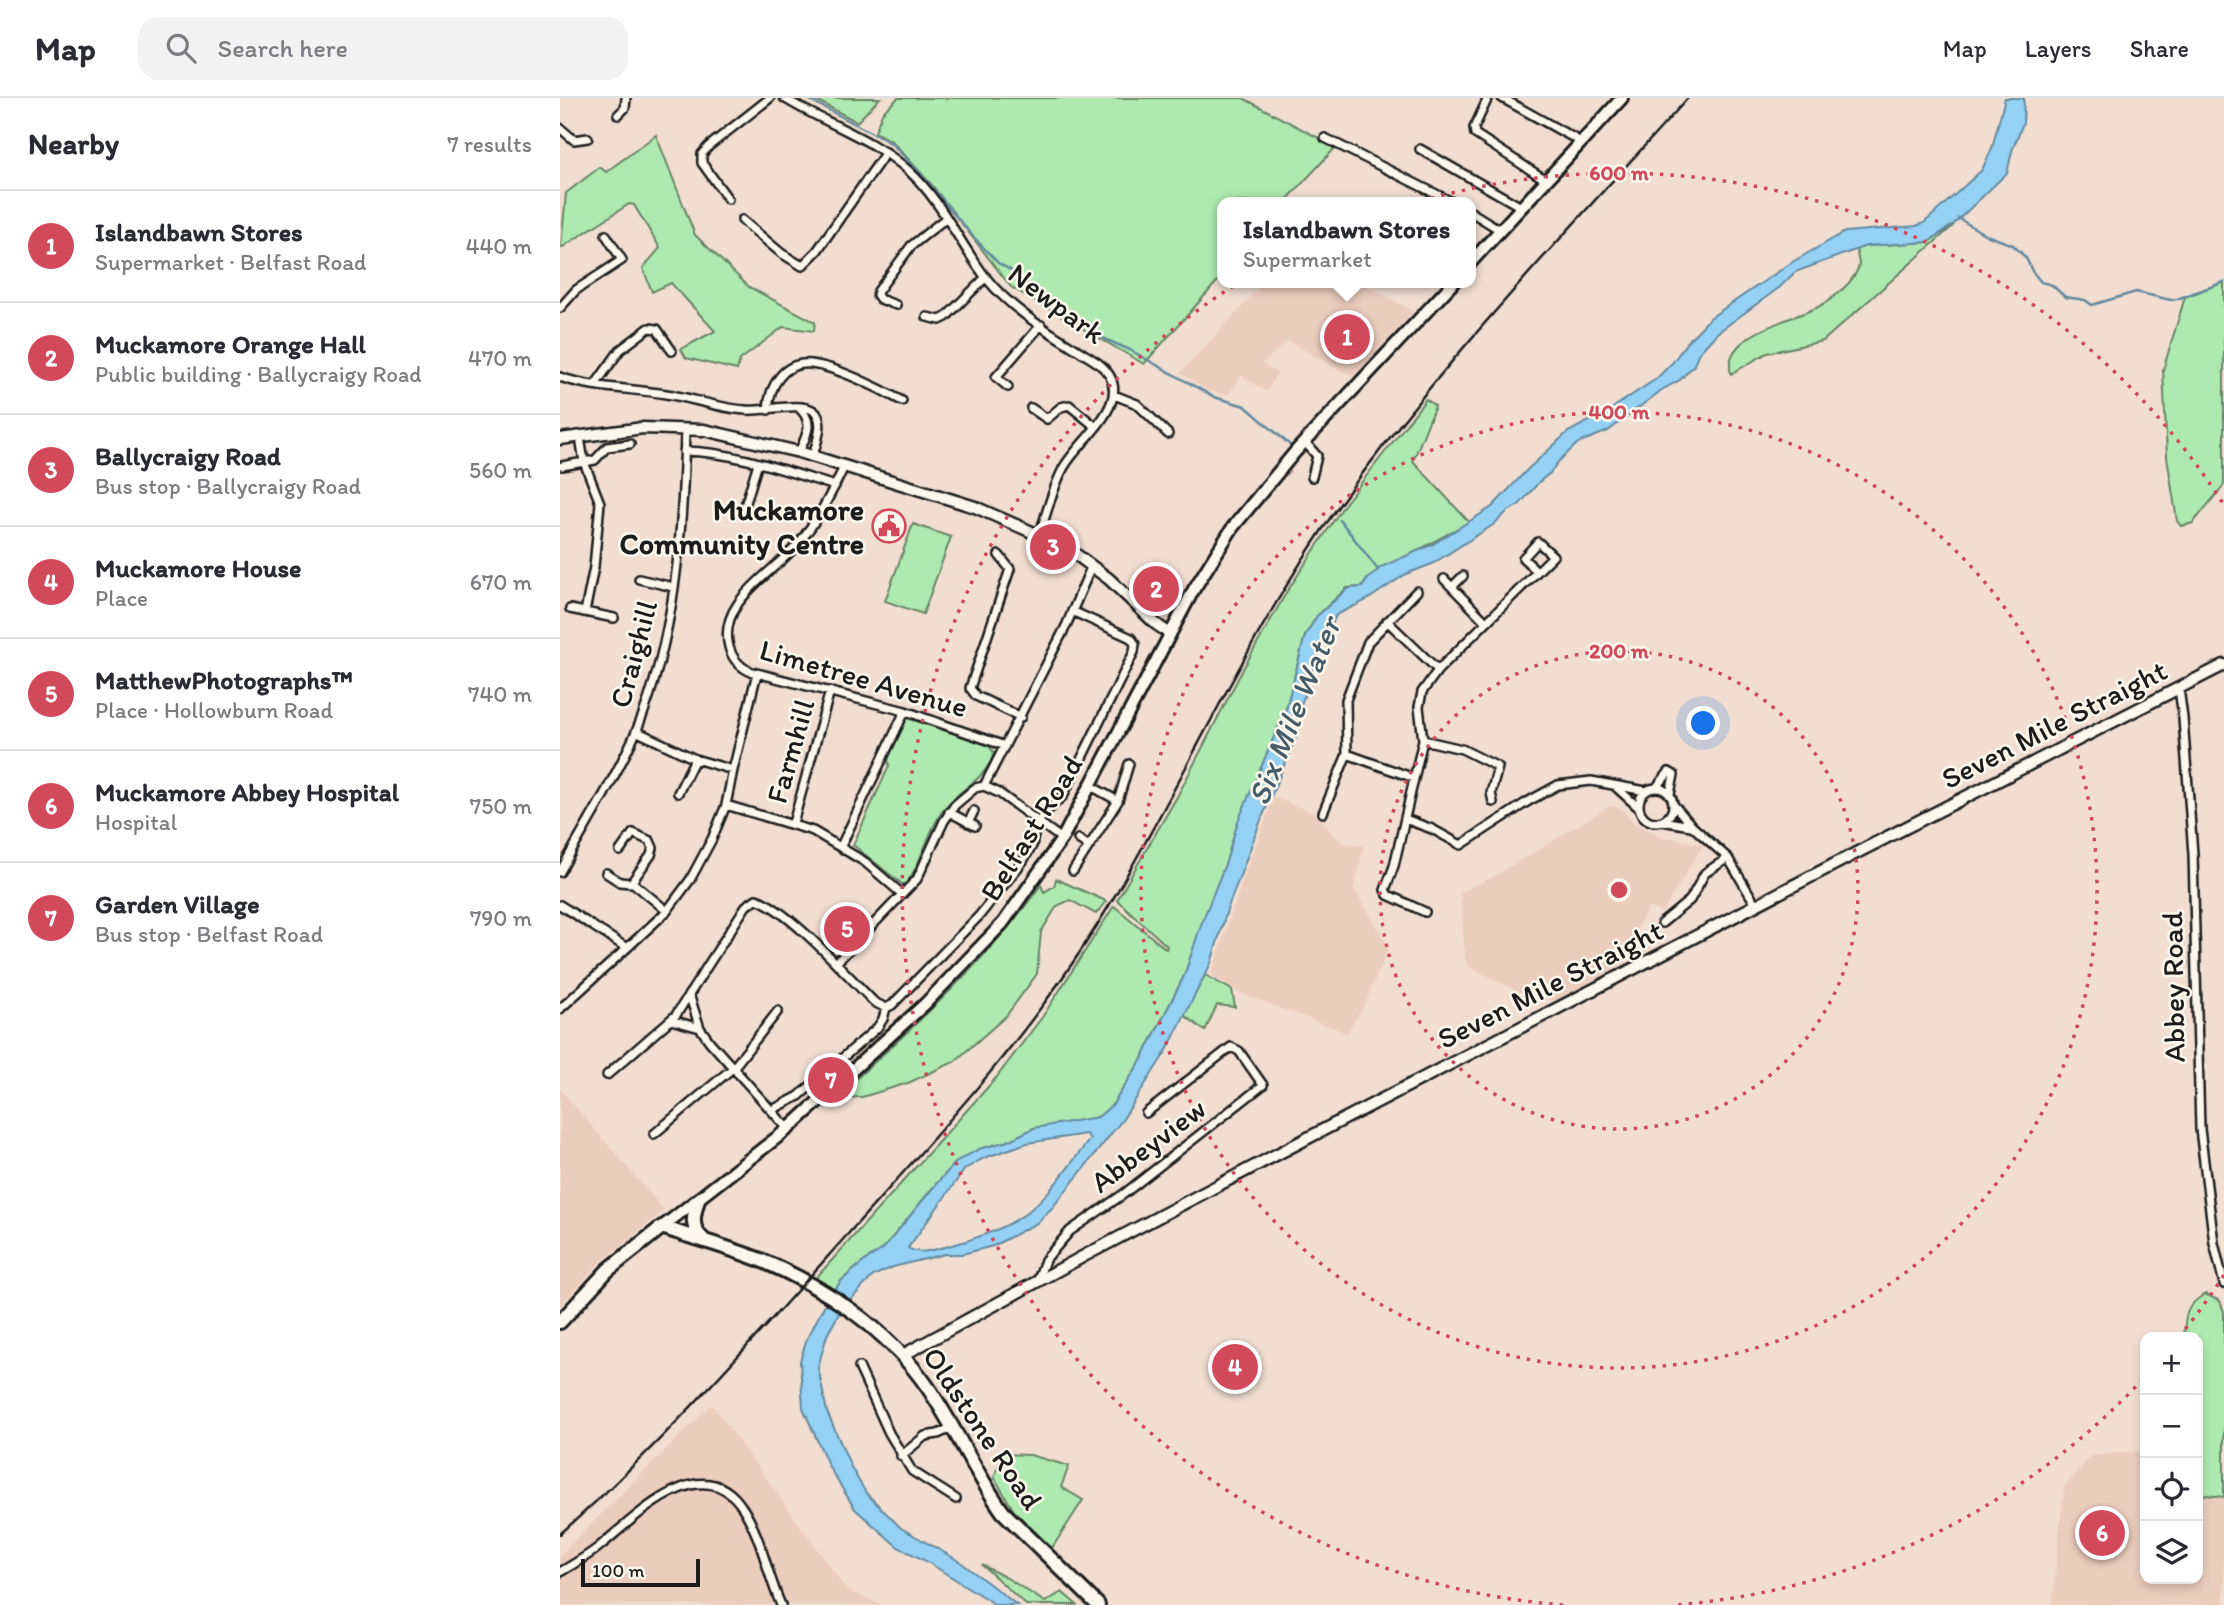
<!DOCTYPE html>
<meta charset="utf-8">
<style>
body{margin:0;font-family:Itim,sans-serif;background:#f2f2f3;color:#2b2b33}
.controls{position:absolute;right:21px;bottom:21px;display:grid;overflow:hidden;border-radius:14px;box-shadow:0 4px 10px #0003}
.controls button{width:63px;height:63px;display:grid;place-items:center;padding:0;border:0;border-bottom:2px solid #e1e1e2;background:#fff;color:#2b2b33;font:35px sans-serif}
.scale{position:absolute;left:21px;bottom:18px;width:119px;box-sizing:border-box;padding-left:7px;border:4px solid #1c1c1c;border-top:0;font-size:19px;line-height:24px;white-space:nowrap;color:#1c1c1c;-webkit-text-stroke:5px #fbf7ec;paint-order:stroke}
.you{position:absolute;left:1144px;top:626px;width:24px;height:24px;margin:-18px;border:5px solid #fff;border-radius:50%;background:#1a73e8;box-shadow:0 0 0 10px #1a73e833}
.badge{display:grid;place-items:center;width:46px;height:46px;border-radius:50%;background:#d1495b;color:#fff;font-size:23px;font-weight:700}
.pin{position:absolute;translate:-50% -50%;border:4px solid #fff;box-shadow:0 2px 7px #0006}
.popup{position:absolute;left:657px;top:99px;width:259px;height:91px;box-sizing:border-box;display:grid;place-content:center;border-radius:14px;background:#fff;filter:drop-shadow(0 2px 5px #0005);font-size:23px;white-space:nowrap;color:#7c7c81}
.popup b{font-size:26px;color:#2b2b33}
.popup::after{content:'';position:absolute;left:50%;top:100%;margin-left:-14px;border:14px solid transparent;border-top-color:#fff}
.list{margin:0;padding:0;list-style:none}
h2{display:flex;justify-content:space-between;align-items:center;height:91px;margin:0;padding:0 28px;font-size:30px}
h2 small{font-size:23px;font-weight:400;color:#7c7c81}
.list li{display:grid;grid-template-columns:46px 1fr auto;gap:21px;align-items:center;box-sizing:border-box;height:112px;padding:0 28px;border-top:2px solid #e1e1e2}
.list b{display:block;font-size:26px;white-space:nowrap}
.list p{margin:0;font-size:23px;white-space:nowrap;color:#7c7c81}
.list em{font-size:23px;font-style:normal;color:#7c7c81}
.icon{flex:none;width:38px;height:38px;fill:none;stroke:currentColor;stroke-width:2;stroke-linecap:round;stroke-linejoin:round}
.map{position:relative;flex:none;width:1664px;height:1507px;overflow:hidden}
header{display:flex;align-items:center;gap:42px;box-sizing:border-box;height:98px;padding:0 35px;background:#fff;border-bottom:2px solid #e1e1e2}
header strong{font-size:33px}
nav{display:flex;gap:38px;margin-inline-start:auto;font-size:24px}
.search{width:490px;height:63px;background:#f2f2f3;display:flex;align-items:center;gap:18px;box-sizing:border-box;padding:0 24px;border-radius:21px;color:#7c7c81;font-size:26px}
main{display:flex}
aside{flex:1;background:#fff}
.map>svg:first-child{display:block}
.built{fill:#ebcdbe}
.green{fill:#aeeab0;stroke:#658366;stroke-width:2}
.water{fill:#94d1f5;stroke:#64899e;stroke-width:2;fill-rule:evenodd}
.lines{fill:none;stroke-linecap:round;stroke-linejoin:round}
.stream{stroke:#64899e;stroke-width:2.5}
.street-casing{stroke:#1c1c1c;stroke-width:12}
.secondary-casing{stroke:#1c1c1c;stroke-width:15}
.primary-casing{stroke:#1c1c1c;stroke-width:16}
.highway-casing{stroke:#1c1c1c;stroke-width:18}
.street{stroke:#fbf7ec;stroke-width:7}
.secondary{stroke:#fbf7ec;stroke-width:10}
.primary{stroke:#fbf7ec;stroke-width:10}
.highway{stroke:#fbf7ec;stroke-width:12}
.rail{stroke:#1c1c1c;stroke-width:2.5}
.ring{fill:none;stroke:#d1495b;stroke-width:3.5;stroke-dasharray:3.5 7}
.labels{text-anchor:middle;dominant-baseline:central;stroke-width:5;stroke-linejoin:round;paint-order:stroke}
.street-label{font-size:30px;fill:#1c1c1c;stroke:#fbf7ec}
.poi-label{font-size:30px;font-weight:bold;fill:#1c1c1c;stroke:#fbf7ec;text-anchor:end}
.water-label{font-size:32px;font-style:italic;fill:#465b68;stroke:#fbf7ec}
.centre{fill:#d1495b;stroke:#fbf7ec;stroke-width:3.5}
.ring-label{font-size:21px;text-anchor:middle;font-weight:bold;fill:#d1495b;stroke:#fbf7ec;stroke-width:5;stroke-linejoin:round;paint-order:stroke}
</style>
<header>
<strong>Map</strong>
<div class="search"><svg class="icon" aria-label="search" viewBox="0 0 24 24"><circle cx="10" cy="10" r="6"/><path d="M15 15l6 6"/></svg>Search here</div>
<nav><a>Map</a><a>Layers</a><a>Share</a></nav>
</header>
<main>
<aside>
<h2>Nearby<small>7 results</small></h2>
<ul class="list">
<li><span class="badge">1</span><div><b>Islandbawn Stores</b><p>Supermarket · Belfast Road</p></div><em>440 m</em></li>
<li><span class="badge">2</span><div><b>Muckamore Orange Hall</b><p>Public building · Ballycraigy Road</p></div><em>470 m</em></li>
<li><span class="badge">3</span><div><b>Ballycraigy Road</b><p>Bus stop · Ballycraigy Road</p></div><em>560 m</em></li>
<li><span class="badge">4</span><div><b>Muckamore House</b><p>Place</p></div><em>670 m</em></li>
<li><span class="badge">5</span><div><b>MatthewPhotographs™</b><p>Place · Hollowburn Road</p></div><em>740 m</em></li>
<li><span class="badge">6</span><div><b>Muckamore Abbey Hospital</b><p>Hospital</p></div><em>750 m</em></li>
<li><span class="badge">7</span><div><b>Garden Village</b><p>Bus stop · Belfast Road</p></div><em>790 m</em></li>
</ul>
</aside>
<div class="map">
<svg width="1664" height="1507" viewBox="0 0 1664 1507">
<rect width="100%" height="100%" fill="#f2ded1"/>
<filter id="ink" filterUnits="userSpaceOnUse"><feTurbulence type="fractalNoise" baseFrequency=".0143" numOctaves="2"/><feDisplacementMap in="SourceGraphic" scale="14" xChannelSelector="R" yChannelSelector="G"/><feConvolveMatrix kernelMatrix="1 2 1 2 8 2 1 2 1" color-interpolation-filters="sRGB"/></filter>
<g filter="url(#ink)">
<path class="built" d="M704,185H801L853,213L795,280L728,243L702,266L717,275L707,294L681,278L668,297L648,293L620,275Z
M714,699L754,715L782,745L804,748L794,791L829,848L805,906L787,935L679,895L651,877L685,774Z
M1050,708L1060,710L1076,726L1101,738L1143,747L1102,815L1088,809L1073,839L1091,850L997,902L973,901L906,867L900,795L936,777Z
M0,991L104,1112L40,1165L0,1208Z
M152,1306L287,1492L321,1507H0V1457Z
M1664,1350V1507H1492L1504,1389L1531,1358L1585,1352V1481H1638V1351Z"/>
<path class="green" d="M252,0H320L297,24Z
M338,0H683L776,49L725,104H663V177L584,266L451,189L371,86L333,44L315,34L322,15Z
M96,37L135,137L189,189L255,224L254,233L223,229L180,262L177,272L126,260L121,251L155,233L111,185L92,194L83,170L100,150L74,107L69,106L1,150L6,95L40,69L46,74Z
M1394,127L1263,243L1207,255L1171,276C1160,236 1233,222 1258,209C1268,204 1280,194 1288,186C1292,181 1298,174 1299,167C1299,163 1297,156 1296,151L1306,148L1368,144Z
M1664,184V387L1633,425L1621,428L1617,423L1607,359L1603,272L1625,199Z
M866,301L875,308L853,363L909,424L808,480L802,489L787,490L757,518L745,538L726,611L677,727L666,764L642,826L624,878L582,961L553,1006L544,1016L530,1022L474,1030L448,1043L428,1049L376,1086L322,1152L297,1169L282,1182L275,1192L255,1181L436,980L483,918L554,808L606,851L607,848L557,802L618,697L683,571L726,495L784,407Z
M353,426L391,439L363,516L325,503Z
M347,620L428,647L434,655C425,684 400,689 383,712C367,734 363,763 346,786H342L293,747L329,668L328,661Z
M496,781L546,803L536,816L510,802L497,808L481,834L477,876L446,918L394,964L348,985L302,999L275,1000C349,933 423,868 481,787L484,794L494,788Z
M645,877L672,892L675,909L657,907L645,933L624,917Z
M1645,1196L1660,1203L1664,1214V1399L1638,1396V1239H1624C1625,1217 1625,1208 1645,1196Z
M443,1356L470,1357L509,1368L501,1389L523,1402L492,1450L454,1413L434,1379Z
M422,1467L447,1480L485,1504L502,1494L517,1507H466Z"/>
<path class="water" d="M1445,0H1464L1463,25L1452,53L1447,75L1394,126L1368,144L1306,148L1235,174L1220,189L1157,235L1138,256L1134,267L1120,282L1103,291L1048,333L1018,345L998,364L990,375L979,384L960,406L947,414L933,427L872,466L846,476L807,502L776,517L756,562L741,607L736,639L701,722L667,812L651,865L607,952L563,1021L492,1110L477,1125L433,1148L402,1156H385L333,1169L313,1178L281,1212L267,1237L258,1269L267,1314L292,1371L306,1395L341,1430L399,1463L457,1507H436L366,1463L338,1449L295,1411L269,1369L243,1310L240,1263L246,1243L266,1204L282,1182L307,1161L323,1151L376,1086L397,1063L419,1051L448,1043L474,1030L538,1019L553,1006L582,961L624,878L642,824L666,764L678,723L726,611L745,538L757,518L785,493L790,490L802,489L808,481L821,469L873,446L932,409L968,371L1008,334L1045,315L1096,281L1113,264L1127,244L1150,220L1234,163L1285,134L1356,128L1364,125L1422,72L1432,50ZM526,1036L530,1041C510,1066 491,1096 465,1116C445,1131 409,1143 385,1149C372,1152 360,1157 348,1150L405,1071L424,1060L467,1045Z"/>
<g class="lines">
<path class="stream" d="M246,0L331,45L362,77L409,134L438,165L454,174L483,201L547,242L570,252L654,299L685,308L730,347
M1398,120L1426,137L1453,147L1466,160L1472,173L1481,184L1492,187L1505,199L1525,202L1532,207L1576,194L1611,202L1617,201L1664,184
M780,422L818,472"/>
<defs>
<path id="street" d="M224,0C264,25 313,40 349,73C382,103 400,147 427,181C456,217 500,240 538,265C582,299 521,339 504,369C493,389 487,414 480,435
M928,0L914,30L915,36L986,82
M942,0L1021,44
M58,17L65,10L66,0
M0,30L14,42L28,40
M765,40L892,104
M860,51L961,109
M168,101L142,65V56L149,48L210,0
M911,114L940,132
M182,122L221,155L242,168L257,153L326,54
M336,207L320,201L317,197L318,193L351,148L386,120
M0,210L16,192L62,162L46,137
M367,219L380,222L386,219L426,179
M0,279C34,291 71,290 106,296C132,300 158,310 185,312C202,314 240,303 254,313C266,322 256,346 253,358
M35,287L60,252L89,230L97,231L112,253
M448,289L436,279L481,227
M554,297L577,306L608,336
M238,309C255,323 247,337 239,354
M471,310L487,321L501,309L509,307L536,329
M208,312C209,289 223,263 251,266C277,269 319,290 342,303
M20,339L24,364L40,405L34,469L25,514
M745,344L757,358L752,379
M124,353C176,354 226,373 275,388
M2,368L35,362L47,349L70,346
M284,369C271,396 257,424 237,447C212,476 157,504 169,549C172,560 179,568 189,573L345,613L445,648
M184,411L198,365
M439,457L450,471L410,590L416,598L461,619
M79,481L113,489
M884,481L926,524
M892,489L903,478
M10,511L54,520
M827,523L878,572
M1619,590L1623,620L1633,756L1640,1031L1654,1145L1664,1186
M76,633L135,661L173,672
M863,642L902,651L938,669L931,695L933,704
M787,656L854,680
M424,688L439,695L502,741
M531,688L558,703
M1057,690L1079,710
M1096,690L1109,674L1114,677L1110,696
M1079 707a17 17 0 1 1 34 0a17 17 0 1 1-34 0Z
M118,695L135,661
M1113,706L1132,728L1168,760L1196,807
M166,707L253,733L305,764L342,796
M389,714L415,728
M763,715L787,656L786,602L808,544L857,493
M845,721L872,731L901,747L967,704L998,687L1031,683L1086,693
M1102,723L1131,728
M233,725L270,593
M408,725L414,713
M518,741L529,748
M281,748L345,613
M513,773L558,703L569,666
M0,774C25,728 55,682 76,634C116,539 123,432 125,331
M46,775L60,784L71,785L91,757L93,750L90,743L73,735L60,753
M72,784L107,813
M0,807L67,850L107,813L130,782L152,741L166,707L173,672L197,575
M865,814L828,797L825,792L834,768L863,642L859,609L862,594L878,572L993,458L978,444L963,460L977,473
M1102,825L1130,802L1145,775L1168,760
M276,865L357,781L384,723L395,707L415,690L424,688L506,528L532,467
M129,896L140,930L150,944L228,1031
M326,910L332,907L419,818L463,763L472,748L475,731L483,717L503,698L574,554L575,546L571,540L512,513
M0,911L67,850
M111,922L140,930
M47,977L116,917L186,808L196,801C227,810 289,879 314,904L326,910
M212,1012L239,998L317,930L323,921L326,910
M94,1036L174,969L218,913
M477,1184L485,1162L510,1133L565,1095L703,987L679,953L671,949L586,1015
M299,1269L329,1335L352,1373L396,1401
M341,1358L365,1338L378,1336L393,1329
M0,1474C14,1466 28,1458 40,1448C76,1419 144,1347 184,1412C202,1441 207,1476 221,1507"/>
<path id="secondary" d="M0,341L83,330L144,332L239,354L415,409L506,449L549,481L596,526L610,536
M343,1257L524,1158L765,1031L1302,752L1664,567"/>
<path id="primary" d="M911,164L1062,0
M102,1129L228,1031L365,906L443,825L502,741L634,491L673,429L735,354L893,185"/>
<path id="highway" d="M138,1102C133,1118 130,1130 144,1142
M0,1224L48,1172L102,1129C133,1140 167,1149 198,1161C264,1188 328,1231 369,1291C396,1331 415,1375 443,1414L538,1507"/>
</defs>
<use href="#street" class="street-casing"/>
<use href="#secondary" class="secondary-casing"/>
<use href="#primary" class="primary-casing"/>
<use href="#highway" class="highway-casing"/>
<use href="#street" class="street"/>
<use href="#secondary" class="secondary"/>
<use href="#primary" class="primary"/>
<use href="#highway" class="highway"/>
<path class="rail" d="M0,1436C104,1344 195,1240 287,1137C375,1039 466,942 536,829C622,690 685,539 780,406C884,261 1009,132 1128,0"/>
</g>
</g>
<g class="ring">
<circle cx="1059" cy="792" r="239"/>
<circle cx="1059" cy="792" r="478"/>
<path d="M1664 1177A717 717 0 0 1 1620 1238M1583 1281A717 717 0 0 1 1115 1507M1003 1507A717 717 0 1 1 1664 407"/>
</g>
<defs>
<symbol id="civic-ring" viewBox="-11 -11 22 22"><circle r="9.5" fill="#fbf7ec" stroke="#d1495b" stroke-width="1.5"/><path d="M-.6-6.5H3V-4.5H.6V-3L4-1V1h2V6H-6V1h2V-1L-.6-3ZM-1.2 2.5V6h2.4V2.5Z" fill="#d1495b"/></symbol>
</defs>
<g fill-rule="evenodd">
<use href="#civic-ring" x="310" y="409" width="38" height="38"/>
</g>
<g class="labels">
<g class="street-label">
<text transform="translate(497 205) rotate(37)">Newpark</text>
<text transform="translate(73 556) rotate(-75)">Craighill</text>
<text transform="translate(304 580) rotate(16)">Limetree Avenue</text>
<text transform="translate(1494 626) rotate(-27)">Seven Mile Straight</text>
<text transform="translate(230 653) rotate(-74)">Farmhill</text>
<text transform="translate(471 730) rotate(-58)">Belfast Road</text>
<text transform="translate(990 886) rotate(-27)">Seven Mile Straight</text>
<text transform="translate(1613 889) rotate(-91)">Abbey Road</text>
<text transform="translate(588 1047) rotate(-37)">Abbeyview</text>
<text transform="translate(423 1330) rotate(56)">Oldstone Road</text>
</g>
<g class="poi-label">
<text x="304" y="411">Muckamore<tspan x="304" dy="34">Community Centre</tspan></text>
</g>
<g class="water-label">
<text transform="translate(734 613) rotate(-68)">Six Mile Water</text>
</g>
</g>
<circle cx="1059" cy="792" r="10" class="centre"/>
<g class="ring-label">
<text x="1059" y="82">600 m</text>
<text x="1059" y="321">400 m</text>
<text x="1059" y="560">200 m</text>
</g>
</svg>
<div class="controls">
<button>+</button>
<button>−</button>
<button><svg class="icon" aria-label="locate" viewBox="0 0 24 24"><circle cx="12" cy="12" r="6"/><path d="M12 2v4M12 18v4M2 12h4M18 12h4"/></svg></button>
<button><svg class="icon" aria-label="layers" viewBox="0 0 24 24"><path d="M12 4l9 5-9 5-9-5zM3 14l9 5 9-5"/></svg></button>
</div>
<div class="scale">100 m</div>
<div class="you"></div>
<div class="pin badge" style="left:787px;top:239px">1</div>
<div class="popup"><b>Islandbawn Stores</b>Supermarket</div>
<div class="pin badge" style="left:596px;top:491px">2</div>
<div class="pin badge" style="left:493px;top:449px">3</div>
<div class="pin badge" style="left:675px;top:1269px">4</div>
<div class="pin badge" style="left:287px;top:831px">5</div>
<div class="pin badge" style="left:1542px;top:1435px">6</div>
<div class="pin badge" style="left:271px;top:982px">7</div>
</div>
</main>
